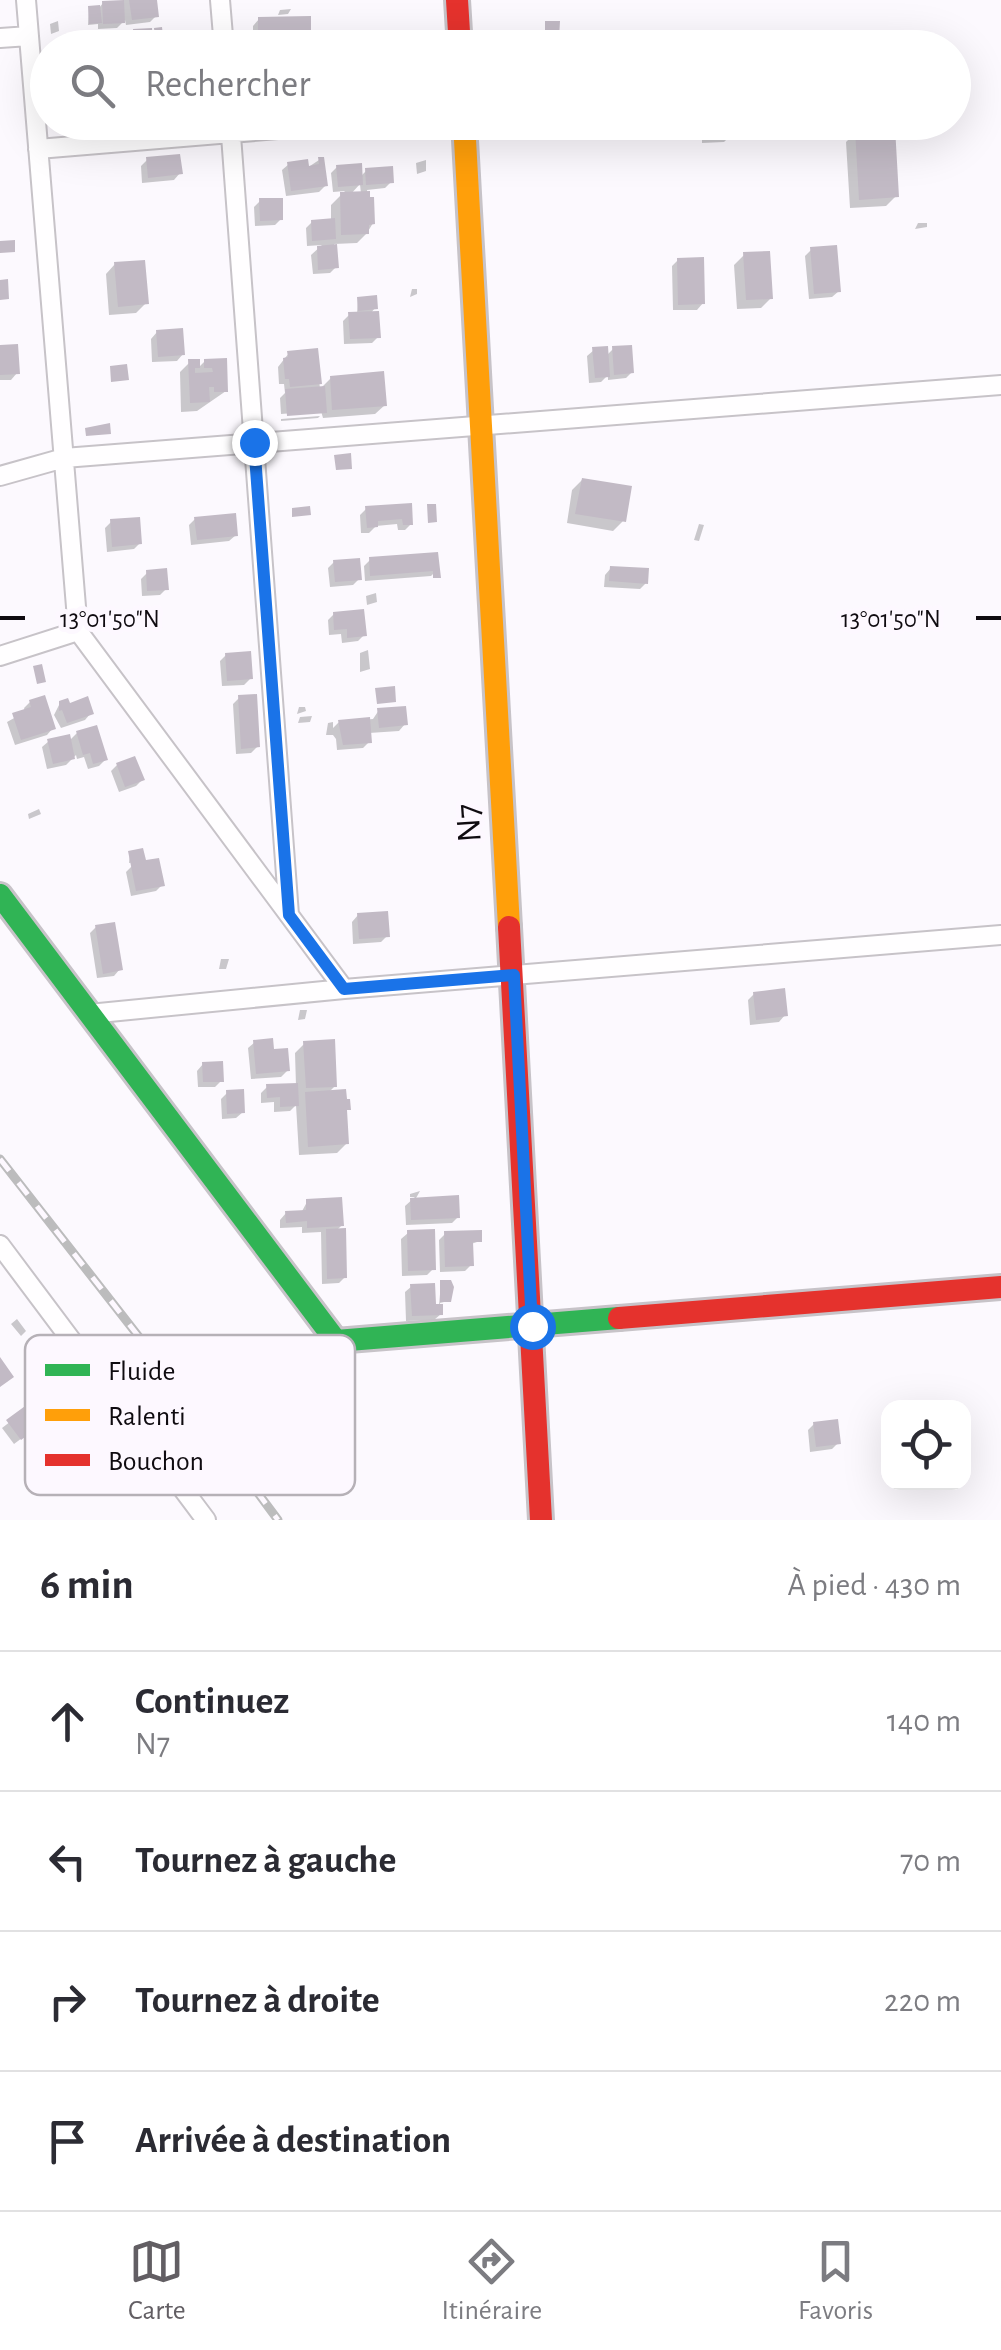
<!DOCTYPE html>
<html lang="fr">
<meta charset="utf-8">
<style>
body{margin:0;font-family:"Alegreya Sans",sans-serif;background:#f7f7f7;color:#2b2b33}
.controls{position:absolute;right:30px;bottom:30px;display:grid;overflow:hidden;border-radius:20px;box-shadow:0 10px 40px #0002}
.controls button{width:90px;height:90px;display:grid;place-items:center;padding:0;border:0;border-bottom:2px solid #e1e1e2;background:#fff;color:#2b2b33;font:50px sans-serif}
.stop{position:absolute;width:30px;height:30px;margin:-22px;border:8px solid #1a73e8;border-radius:50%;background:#fff}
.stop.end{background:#1a73e8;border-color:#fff;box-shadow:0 2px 10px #0008}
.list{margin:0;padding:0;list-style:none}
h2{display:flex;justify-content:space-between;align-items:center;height:130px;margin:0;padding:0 40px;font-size:42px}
h2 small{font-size:32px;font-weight:400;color:#7c7c81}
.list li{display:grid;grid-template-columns:65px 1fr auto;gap:30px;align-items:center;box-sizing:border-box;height:140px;padding:0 40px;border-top:2px solid #e1e1e2}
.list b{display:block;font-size:38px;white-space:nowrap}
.list p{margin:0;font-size:32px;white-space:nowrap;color:#7c7c81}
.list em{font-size:32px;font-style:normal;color:#7c7c81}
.icon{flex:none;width:55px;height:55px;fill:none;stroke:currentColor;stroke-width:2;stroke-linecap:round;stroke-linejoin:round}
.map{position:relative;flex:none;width:1001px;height:1520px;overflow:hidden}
.search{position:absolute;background:#fff;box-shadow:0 10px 40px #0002;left:30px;right:30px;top:30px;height:110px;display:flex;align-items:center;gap:25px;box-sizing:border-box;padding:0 35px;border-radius:55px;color:#7c7c81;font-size:38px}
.sheet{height:690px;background:#fff}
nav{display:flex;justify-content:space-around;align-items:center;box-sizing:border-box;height:140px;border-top:2px solid #e1e1e2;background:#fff;font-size:28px;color:#7c7c81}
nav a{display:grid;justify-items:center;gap:5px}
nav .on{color:#625e63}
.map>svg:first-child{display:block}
.shadow{fill:#0003;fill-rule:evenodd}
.building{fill:#c2bac5}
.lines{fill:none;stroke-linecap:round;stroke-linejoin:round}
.street-casing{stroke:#c7c3c8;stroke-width:22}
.fast-casing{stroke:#c7c3c8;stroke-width:28}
.slow-casing{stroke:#c7c3c8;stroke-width:28}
.jam-casing{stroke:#c7c3c8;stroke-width:28}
.street{stroke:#fffeff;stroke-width:18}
.fast{stroke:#30b455;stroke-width:22}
.slow{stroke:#ff9f0a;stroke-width:22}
.jam{stroke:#e5322d;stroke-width:22}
.rail-casing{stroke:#bcbcbd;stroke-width:9}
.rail{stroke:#fdf8ff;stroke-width:5;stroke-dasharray:15;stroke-linecap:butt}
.route{stroke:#1a73e8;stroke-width:12}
.ticks{fill:none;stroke:#0f0b10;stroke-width:4}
.labels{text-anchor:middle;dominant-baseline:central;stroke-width:10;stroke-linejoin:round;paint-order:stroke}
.street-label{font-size:35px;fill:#0f0b10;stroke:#fdf8ff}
.key{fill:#fdf8ff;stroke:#b6b1b7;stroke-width:2.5}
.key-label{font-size:28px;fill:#0f0b10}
.ticks-label{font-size:25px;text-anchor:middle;fill:#0f0b10;stroke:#fdf8ff;stroke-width:10;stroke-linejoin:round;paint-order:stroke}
</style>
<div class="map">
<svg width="1001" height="1520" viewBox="0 0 1001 1520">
<rect width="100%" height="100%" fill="#fcf9fe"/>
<path class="shadow" d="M123,0H155L156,16L150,22L126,25L125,20L117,28L98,29V24L88,25L89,8H99L103,3H123Z
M291,9L288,14L278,15L280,10Z
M259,19L309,38L303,44H264V48H257L253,44V26Z
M58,21L59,31L51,34L50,24Z
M155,31L162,45L160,48H155L154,43L149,48H102L101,40L108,34L126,40L135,32L150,36Z
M705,122H730V136L724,142L702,143V126Z
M757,122H764L762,131H758Z
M856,132L896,196L886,206L850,208L846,142Z
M147,160L180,173L174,180L142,183L141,166Z
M319,160L326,185L319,192L286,196L282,170L289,164L307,168Z
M426,160V171L417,174L416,163Z
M337,167L360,177L366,171L391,182L385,188L367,190L373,223L367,233L357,243L334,244L336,267L330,273L313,274L311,255L322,245L307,246L306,228L312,222L331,221V205L345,191L333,192L331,173ZM360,184L361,194L350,195Z
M260,201L281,219L275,225L255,226L254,207Z
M918,223H927V227L915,229Z
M811,250L839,291L832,297L809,299L805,256Z
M744,255L771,298L761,308L737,309L734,265Z
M678,260L703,303L697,310H673L672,266Z
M115,264L146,303L136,313L109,315L106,274Z
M412,289H417V294L410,297Z
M358,299L375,308L370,314L378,337L372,343L344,344L343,321L350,314H357Z
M157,332L183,354L177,361L152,362L151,339Z
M613,349L632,372L626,378L608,380V375L601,382L589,383L587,356L594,350L606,356Z
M0,350L17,373L11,380H0Z
M316,350L320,389L331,378L385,405L375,414L323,418L321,411L281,414L280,398L285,393L284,384H279L278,367L289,353Z
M225,360L226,391L197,411L181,412L180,372L190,362L197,361L198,368L205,361Z
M320,416L318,418L281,421V419Z
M582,480L623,521L613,531L567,523L572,490Z
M410,505L411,524L405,530H398L397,524L376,526L369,533H361L360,515L366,509Z
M195,519L236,535L229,541L191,545L189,525Z
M111,522L140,543L134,549L107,552L105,528Z
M699,524L704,525L699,541L694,540Z
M370,560L437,570L431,576L365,581L364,566Z
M334,562L359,579L353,585L330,587L328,568Z
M611,568L646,583L640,589L604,587L605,575Z
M147,573L166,589L160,595L142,596L141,579Z
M376,593L377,602L367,605L366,596Z
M334,614L364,635L358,641L342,643L341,634L329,635L328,620Z
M368,650L370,669L360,672V653Z
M226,655L250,679L244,685L222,686L220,661Z
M239,698L258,746L251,753L236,754L233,704Z
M30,702L53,728L47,735L15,745L7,722L25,712L24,708Z
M60,703L68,706L91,713L85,720L61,728L54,715Z
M299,707H305L306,711L297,714Z
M379,710L405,724L399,731L369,733V742L363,748L337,750L336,739L333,735H326L328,723L333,722V728L339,722L373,719Z
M312,716L310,722L298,723L300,717Z
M77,733L105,760L99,766L88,769L84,757L77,759L76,755L66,765L47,769L42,747L49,741H69Z
M117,765L142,780L136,786L119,792L111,771Z
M39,809L41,814L29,819L28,814Z
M130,853L143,858L162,885L156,891L131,896L126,872L136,862L129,863Z
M358,915L387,936L381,942L353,944L352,922Z
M96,927L120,969L114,976L97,978L90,933Z
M221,959H229L226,969H219Z
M754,994L785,1015L779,1022L750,1025L748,1000Z
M300,1010H307L305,1019L298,1020Z
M255,1042L272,1051L288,1070L281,1077L251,1079L248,1048Z
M305,1043L335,1086L328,1093L348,1109L345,1112L347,1143L337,1153L299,1155L296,1105L290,1111L274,1112V1102L261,1103V1093L267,1087L296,1086L295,1053Z
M203,1064L221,1081L215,1087H198L197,1071Z
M227,1093L243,1112L236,1118L222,1119L221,1099Z
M420,1191L415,1200L458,1217L452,1223L406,1225L405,1206L415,1197H410V1194Z
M307,1202L342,1225L336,1231L345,1277L339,1283L322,1284L321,1232L302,1233V1227L280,1228V1220L286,1213H301Z
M408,1233L433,1269L427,1275L402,1276L401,1239Z
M445,1234L480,1241L471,1244V1265L465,1271L440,1272L439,1240Z
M441,1282L448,1301L440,1303L441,1314L434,1320L406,1321L405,1292L412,1286L434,1306H439Z
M17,1319L26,1331L21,1336L11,1324Z
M32,1405L38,1426L14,1444L2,1428Z
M814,1424L838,1443L832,1449L810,1452L808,1430Z"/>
<path class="building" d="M124,0L125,23L103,24L102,1Z
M129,0H157L159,17L132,20Z
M100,5L102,23L89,24L88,6Z
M311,16V39H307V48H301L300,39H297V48H290V39H287V48H280V39H276V48H269V39H266V48H258V17Z
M545,21H560L559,39L545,38Z
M162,27L164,46L156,47L154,28Z
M152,28L153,47L135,48L133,29Z
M128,31L129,48H107V32Z
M707,122H733V137L707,138Z
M895,127L899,197L859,200L855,129Z
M180,154L183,174L148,178L146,157Z
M318,157H324L328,186L291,191L287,162L308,159L309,166L319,164Z
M362,163L363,185L338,187L336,165Z
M393,166L394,183L366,185L365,168Z
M370,191V197H374L375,224L369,225V234L341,235L340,192Z
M259,198H283V220L260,221Z
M335,218L336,239L312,241L311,220Z
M15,240V252L0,253V241Z
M337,244L339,268L318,270L317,246Z
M837,245L841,292L814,294L810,247Z
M770,251L773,299L746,300L743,252Z
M704,257L705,304L678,305L677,258Z
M145,260L149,304L118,307L114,262Z
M8,279L9,299L0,300V280Z
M377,295L378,309L358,311L357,297Z
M379,311L381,338L350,339L348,312Z
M183,328L185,355L158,357L156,330Z
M18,344L20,374L0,375V345Z
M632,345L634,373L614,375L612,346Z
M608,346L610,377L595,378L592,347Z
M318,348L322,384L290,387L289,379H285L283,358L288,357L287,351Z
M227,358L228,392H214V387H209L210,402L190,403L188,359H200V368H195V373L213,372L212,368H204V359Z
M127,364L129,380L111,382L110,366Z
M384,371L387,406L332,410L330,376Z
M325,386L327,413L287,416L285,389Z
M110,423L111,434L86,436L85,428Z
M351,453L352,469L336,470L334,455Z
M582,478L632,486L626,522L575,514Z
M412,503L413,525H403L402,519L378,521V527L367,528L365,506Z
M427,504H436L437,522L428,523Z
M310,506L311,515L292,517V508Z
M236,513L238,536L197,540L194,517Z
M140,517L142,544L112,547L110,519Z
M438,552L441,578H433V571L370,576L369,557Z
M360,558L362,580L335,582L333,560Z
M610,566L649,568L648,584L609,581Z
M167,568L169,590L147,591L146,570Z
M364,609L367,636L347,638V629L334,630L333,612Z
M251,651L253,679L227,681L225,653Z
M42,664L46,682L37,684L33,666Z
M395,686L396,702L377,704L375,688Z
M257,694L260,747L241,749L238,695Z
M45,695L56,729L21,740L12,713L31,707L29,700Z
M88,696L94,714L67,723L62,710L59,711V701L68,698L70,703Z
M406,706L408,725L379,728L377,708Z
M370,717L372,743L343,745L338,720Z
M97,725L108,760L93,764L90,753L83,755L76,731Z
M70,734L75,759L53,764L47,739Z
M135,756L145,780L125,787L116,763Z
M143,848L146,860L159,858L165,886L136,891L128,851Z
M388,911L390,937L359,939L357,913Z
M115,922L123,970L103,974L95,925Z
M785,988L788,1016L756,1020L753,992Z
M273,1038L274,1049L288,1048L290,1071L256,1074L253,1040Z
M335,1039L337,1087L306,1088L303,1041Z
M223,1061L224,1082H203L202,1062Z
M298,1083L299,1106L280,1107V1097L267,1098L266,1084Z
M244,1089L245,1113L227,1114L226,1090Z
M346,1089L347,1099H350L351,1110H347L349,1144L308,1147L305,1092Z
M459,1195L460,1218L411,1220L410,1198Z
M342,1197L344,1226L307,1228V1221L286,1223L285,1211L306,1210V1199Z
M346,1228L347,1278L327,1279L326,1229Z
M435,1229L436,1270L408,1271L407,1230Z
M482,1230V1242H473L474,1266L445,1267L444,1231Z
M440,1280H451L454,1287L451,1302H440Z
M435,1283L436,1304H443V1315L412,1316L410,1284Z
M0,1357L14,1377L0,1387Z
M32,1401L47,1421L21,1440L6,1420Z
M838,1419L841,1444L816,1447L813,1422Z"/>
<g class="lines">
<defs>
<path id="street" d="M26,0L78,631L344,989
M220,0L224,48
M0,38L29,36
M230,122L289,915
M38,149L363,122
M0,476L64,458L1001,385
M0,656L78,631
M89,1014L344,989L1001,935
M0,1245L206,1520"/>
<path id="fast" d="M0,895L336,1341L619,1318"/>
<path id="slow" d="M464,122L509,927"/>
<path id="jam" d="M457,0L460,48
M509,927L541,1520
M619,1318L1001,1287"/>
</defs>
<use href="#street" class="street-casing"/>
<use href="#fast" class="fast-casing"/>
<use href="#slow" class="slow-casing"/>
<use href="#jam" class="jam-casing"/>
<use href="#street" class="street"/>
<use href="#fast" class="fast"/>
<use href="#slow" class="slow"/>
<use href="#jam" class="jam"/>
<defs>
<path id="rail" d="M0,1159L200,1415L278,1520"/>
</defs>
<use href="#rail" class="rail-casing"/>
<use href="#rail" class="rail"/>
</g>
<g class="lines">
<path class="route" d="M254,442L289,915L344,989L514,975L532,1326"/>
</g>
<path class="ticks" d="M0,618H25M976,618H1001"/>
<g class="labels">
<g class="street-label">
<text transform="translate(469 823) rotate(-94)">N7</text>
</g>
</g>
<rect x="25" y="1335" width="330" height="160" rx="15" class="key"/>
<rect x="45" y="1364" width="45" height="12" fill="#30b455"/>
<rect x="45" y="1409" width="45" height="12" fill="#ff9f0a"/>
<rect x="45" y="1454" width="45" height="12" fill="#e5322d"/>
<g class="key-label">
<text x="108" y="1380">Fluide</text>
<text x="108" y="1425">Ralenti</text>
<text x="108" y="1470">Bouchon</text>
</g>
<g class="ticks-label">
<text x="110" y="627">13°01'50"N</text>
<text x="891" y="627">13°01'50"N</text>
</g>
</svg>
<div class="controls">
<button><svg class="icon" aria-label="locate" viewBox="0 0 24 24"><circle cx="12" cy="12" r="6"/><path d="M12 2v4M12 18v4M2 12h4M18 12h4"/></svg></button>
</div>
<div class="stop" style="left:532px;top:1326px"></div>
<div class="stop end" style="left:254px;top:442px"></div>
<div class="search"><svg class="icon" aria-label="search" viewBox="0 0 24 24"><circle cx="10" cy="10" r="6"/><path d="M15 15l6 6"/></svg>Rechercher</div>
</div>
<section class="sheet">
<h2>6 min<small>À pied · 430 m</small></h2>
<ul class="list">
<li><svg class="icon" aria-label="ahead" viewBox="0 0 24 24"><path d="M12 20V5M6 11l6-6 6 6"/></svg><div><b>Continuez</b><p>N7</p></div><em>140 m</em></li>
<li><svg class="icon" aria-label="left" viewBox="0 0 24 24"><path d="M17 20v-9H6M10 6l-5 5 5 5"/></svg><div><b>Tournez à gauche</b></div><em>70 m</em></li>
<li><svg class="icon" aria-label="right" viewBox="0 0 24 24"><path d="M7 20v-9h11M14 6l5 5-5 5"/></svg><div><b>Tournez à droite</b></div><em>220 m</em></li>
<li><svg class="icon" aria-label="arrive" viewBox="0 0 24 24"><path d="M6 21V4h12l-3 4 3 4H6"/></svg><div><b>Arrivée à destination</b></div></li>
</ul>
</section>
<nav>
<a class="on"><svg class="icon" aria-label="map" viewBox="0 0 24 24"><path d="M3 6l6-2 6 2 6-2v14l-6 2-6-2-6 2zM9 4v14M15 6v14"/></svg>Carte</a>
<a><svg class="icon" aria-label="directions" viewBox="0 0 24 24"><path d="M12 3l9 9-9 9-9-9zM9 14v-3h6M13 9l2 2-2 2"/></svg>Itinéraire</a>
<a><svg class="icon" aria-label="saved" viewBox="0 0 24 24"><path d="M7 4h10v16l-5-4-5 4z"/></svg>Favoris</a>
</nav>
